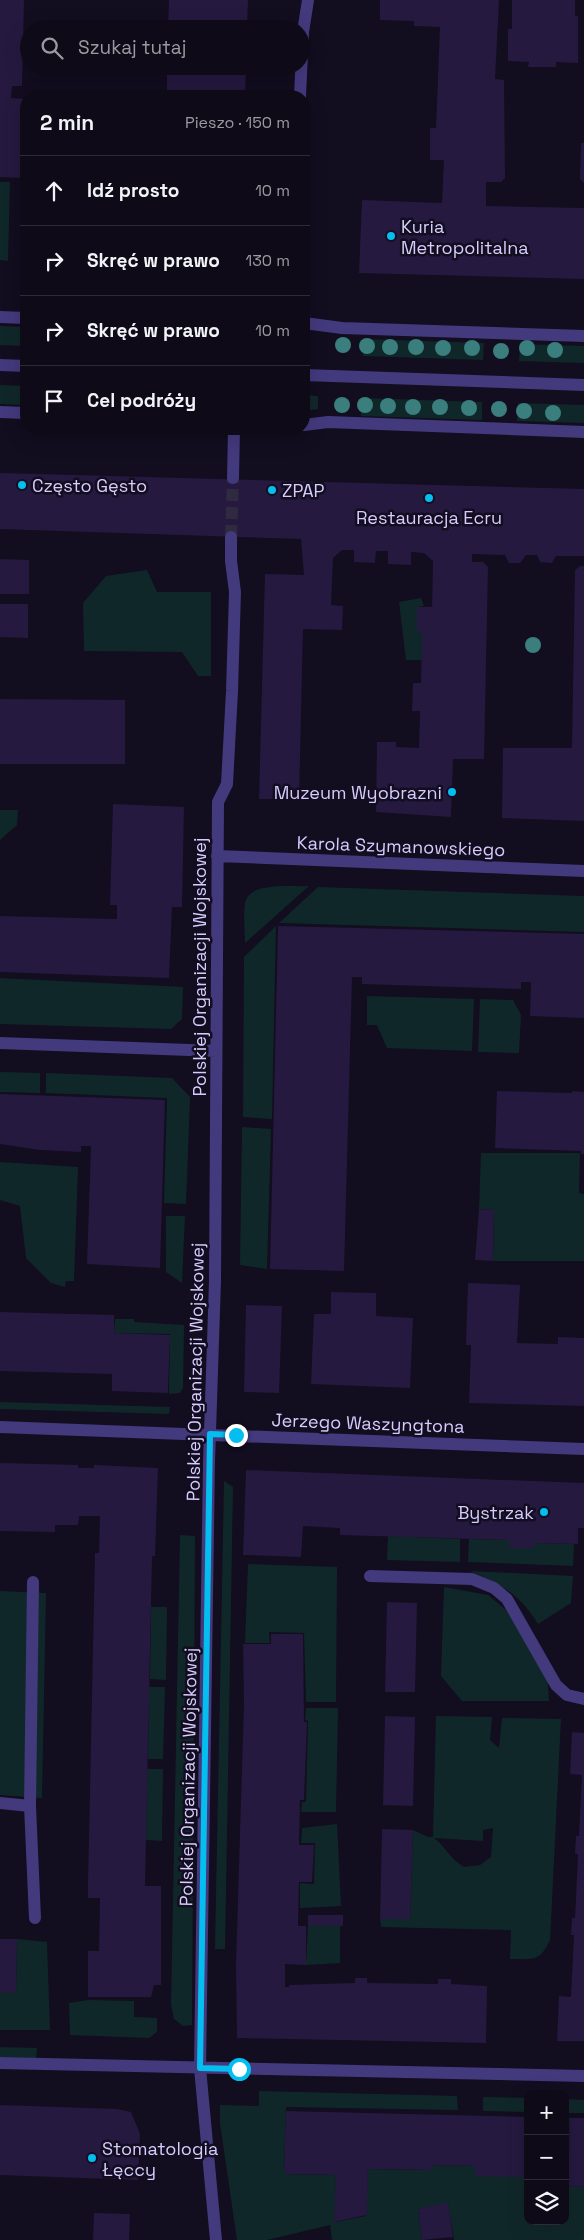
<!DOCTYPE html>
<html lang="pl">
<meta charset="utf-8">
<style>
body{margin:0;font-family:"Space Grotesk",sans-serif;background:#171320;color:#f1f3f6}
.controls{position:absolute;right:15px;bottom:15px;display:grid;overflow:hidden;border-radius:10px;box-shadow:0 5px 20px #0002}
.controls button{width:45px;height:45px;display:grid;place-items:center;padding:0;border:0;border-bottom:1px solid #2e2b36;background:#0e0a17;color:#f1f3f6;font:25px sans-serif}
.stop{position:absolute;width:15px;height:15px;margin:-11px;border:4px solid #05bef0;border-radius:50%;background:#fff}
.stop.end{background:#05bef0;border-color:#fff;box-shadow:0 1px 5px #0008}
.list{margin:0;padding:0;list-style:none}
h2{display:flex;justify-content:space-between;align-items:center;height:65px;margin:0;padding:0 20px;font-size:21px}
h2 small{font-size:16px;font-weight:400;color:#9b9aa1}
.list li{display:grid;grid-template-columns:32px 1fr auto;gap:15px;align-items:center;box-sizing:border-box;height:70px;padding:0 20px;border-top:1px solid #2e2b36}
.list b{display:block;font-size:19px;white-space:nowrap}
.list em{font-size:16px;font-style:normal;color:#9b9aa1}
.icon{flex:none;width:28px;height:28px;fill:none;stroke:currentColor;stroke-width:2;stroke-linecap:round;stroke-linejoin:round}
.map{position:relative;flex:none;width:584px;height:2240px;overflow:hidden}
.search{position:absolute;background:#0e0a17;box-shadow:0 5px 20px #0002;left:20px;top:20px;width:290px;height:55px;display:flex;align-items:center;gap:12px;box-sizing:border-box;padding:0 18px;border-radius:28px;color:#9b9aa1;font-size:19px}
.panel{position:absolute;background:#0e0a17;box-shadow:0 5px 20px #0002;left:20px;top:90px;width:290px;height:345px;border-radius:20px}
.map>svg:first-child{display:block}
.green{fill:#102729;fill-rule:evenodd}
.building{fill:#25193f}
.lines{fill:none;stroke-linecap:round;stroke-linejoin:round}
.minor-tunnel{stroke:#302a40;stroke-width:12;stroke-dasharray:12 6;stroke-linecap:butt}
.service{stroke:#43397d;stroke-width:12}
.pedestrian{stroke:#43397d;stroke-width:12}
.minor{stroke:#43397d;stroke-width:12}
.tree{fill:#3a7e7d}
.route{stroke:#05bef0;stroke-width:6}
.poi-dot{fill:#05bef0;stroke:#120d1f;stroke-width:2}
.labels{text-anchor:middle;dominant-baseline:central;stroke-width:5;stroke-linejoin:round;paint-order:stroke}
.poi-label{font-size:18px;fill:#d7ccfe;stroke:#120d1f;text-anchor:start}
.street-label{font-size:18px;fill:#d7ccfe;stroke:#120d1f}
</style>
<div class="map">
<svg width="584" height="2240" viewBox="0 0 584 2240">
<rect width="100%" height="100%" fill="#120d1f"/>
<path class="green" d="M0,182H10L8,261L0,260Z
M23,191H26V255H22Z
M0,326L26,327V346L0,345Z
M364,339L484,343L483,360L363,356Z
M520,344L584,346V363L519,361Z
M0,385L26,386V405L0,404Z
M304,395L318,396V409L304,411Z
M362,398L482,402V420L361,416Z
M518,403L584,405V423L517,421Z
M147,570L157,592H211V676H198L182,652L84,651L83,603L106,576Z
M421,598L424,606L417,607V631H422V660H406L399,602Z
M0,810H18L17,825L0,840Z
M309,886L245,943C245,930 243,916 245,903C249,881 292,887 309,886Z
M318,887L584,896V932L279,923Z
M276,926L272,1119L243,1117L244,957Z
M0,978L183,987L182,1019L171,1029L0,1024Z
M367,996L474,999L472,1051L387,1048L377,1025H367Z
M480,999L513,1000L521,1015L519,1053L478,1052Z
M0,1072L40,1073V1093L0,1092Z
M46,1073L172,1078L190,1097L186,1204L164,1203L167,1098L46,1093Z
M242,1127L271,1129L267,1269L240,1265Z
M481,1153H580L579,1193L584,1194V1261H493L494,1210L479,1209Z
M0,1162L78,1167L74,1281H66L65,1287L51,1283L26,1258L20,1206L0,1200Z
M166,1216H185L182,1283L166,1272Z
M115,1319H134V1322L184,1325L183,1388L180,1393L169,1394L170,1334L114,1333Z
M0,1402L170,1407L169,1414L0,1409Z
M224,1481L233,1487L225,1949H215Z
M180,1535L195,1536L192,2025L183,2026L174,2019L171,2005Z
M388,1536L460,1539V1562L387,1560Z
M469,1539L509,1540V1548H534V1543L574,1544L573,1566L468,1562Z
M248,1564L337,1567L336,1702H306L304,1633L269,1632L270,1643H245Z
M470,1571L573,1576L571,1603L538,1624C519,1594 503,1585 470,1571Z
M444,1587L488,1595L505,1609L547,1670L549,1701H462L441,1676Z
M0,1591L46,1593L42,1798L0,1795Z
M151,1607H167L166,1680L150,1679Z
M149,1687H165L163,1759H148Z
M306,1708H338L336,1812H301L302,1802H306L308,1721L305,1720Z
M436,1716L492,1717L490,1740L499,1748L502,1718L561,1719L550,1940C540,1962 533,1959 510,1959L511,1930L381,1927L380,1919H410L413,1830L428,1837H433ZM493,1828L491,1857L480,1865L464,1867C448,1857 447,1848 434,1838L483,1841V1830Z
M147,1769H163L162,1841L146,1840Z
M337,1824L341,1906L300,1908V1883L314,1884L315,1843H301L302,1828Z
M308,1926H340V1963L306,1965Z
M17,1939L47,1942L50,2030H0V1992H16Z
M88,2000L134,2001V2017L157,2018V2032L149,2038L70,2035L69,2003Z
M0,2047L37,2048L36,2058L0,2057Z
M259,2091L457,2096L458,2110L286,2107L284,2174L336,2175L335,2222L366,2216L368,2169L433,2170V2165L475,2166L523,2177L525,2117H528V2221H565V2118H570L568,2186L584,2187V2240H454L448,2203L418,2209L422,2240H332L330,2225L267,2240H237L220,2123V2105L259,2106Z
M483,2097L528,2098V2112L483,2111Z
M565,2099L584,2100V2113H565Z"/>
<path class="building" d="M0,0H24L22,86H12L11,98L26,99V189H21L22,178L0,177Z
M169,0H248L247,29H168Z
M380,0H499L495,79L504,80L505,178L501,182H486V206L584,208V279L359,273L362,200L442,203L444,160H430V128H436L440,27L414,26V21L380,20Z
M512,0H575V16H578V63L556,62V67H528L529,62L508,61V29H512Z
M167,66H246L245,96H176V91H167Z
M581,143H584V183L580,179Z
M0,473L584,489V556H556L552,563L540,562L537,555H526L520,563H509L505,555L472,554V562H483L488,567L484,759H453L451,817L376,812L377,742H396V747L419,748L420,711H412L413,683H421L422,631H417V607H432L433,561L424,553L411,552V565L388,564V551H376L375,563L354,562V550H342L333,558L331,605L343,606L342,630L303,629L299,799H259L265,574L304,575L301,539L0,529Z
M0,559L29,560V594H0Z
M580,566H584V821L502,818L503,748H572L575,570Z
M0,604H28V638L0,637Z
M0,699L125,700V764H0Z
M113,804L184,807L182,907H172L169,978L0,972V916L117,919V905H110Z
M278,926L584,934V1018L530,1016L531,982H521V989L362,984V977H352L344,1271L270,1269Z
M497,1091L572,1093V1091L584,1092V1154H581V1151L495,1148Z
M0,1094L165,1100L160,1268L87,1264L91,1146H81V1152L40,1150L0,1144Z
M479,1209L494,1210L493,1261L475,1260Z
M468,1283L520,1285L517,1343L558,1344V1337L584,1338V1406L469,1403L471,1345H466Z
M331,1292L376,1293V1316L413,1318L410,1388L311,1384L314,1314H331Z
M246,1305L282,1306L279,1393L244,1392Z
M0,1312L114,1315V1333L170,1335L168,1393L112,1391V1374L0,1371Z
M0,1463L78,1465V1468H94V1465L158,1468L155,1556H152L145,1886H161V1985H154L151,1997H88V1951H99L100,1898H88V1885L95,1553H99L100,1516H79L78,1525H55V1532L0,1531Z
M246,1470L584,1483V1528H578V1544L534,1543V1548H509V1540L340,1535V1528L303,1526L301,1557L246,1555H243Z
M387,1602L417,1603L415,1692H385Z
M271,1634H303L304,1722H307L304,1800H300L299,1845H314L312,1882H299L298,1926H306V1965L285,1964V1987H289V1985L355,1983V1978H367V1983L438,1984V1979H451V1984L487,1986L486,2043L237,2038L236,1964L244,1703L243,1644H271Z
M385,1716L415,1717L413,1806L383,1805Z
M572,1732L584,1733V2041H557L559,1996L571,1997L574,1935H571L572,1918H575L578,1854H575L576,1836H579L582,1775L570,1774Z
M382,1829L413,1830L410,1919H380Z
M308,1915H343V1926H308Z
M0,1939H17L16,1993L0,1992Z
M0,2105L117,2109L131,2112L140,2134L138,2180L0,2175Z
M286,2111L525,2117L524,2177L475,2176V2166L433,2165V2170L368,2169L367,2215L334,2222L336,2175L284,2174Z
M570,2118H584V2187L568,2186Z
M448,2202L453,2237L422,2240L418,2209Z
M94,2213L130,2214L129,2240H93Z"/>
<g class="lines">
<path class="minor-tunnel" d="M231,537L233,478"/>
<path class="service" d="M370,1576L472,1579L494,1588L507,1599L556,1685L567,1695L584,1699
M33,1582L30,1806L35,1918
M0,1803L30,1806"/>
<path class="pedestrian" d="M0,365L26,366
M304,375L584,385"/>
<path class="minor" d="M300,96L303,32L308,0
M304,231V269
M0,317L26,318
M304,323L342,328L584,336
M0,412L26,413
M304,425L328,422L584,432
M233,478L234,429
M217,856L584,871
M0,1043L216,1051
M0,1427L584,1449
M0,2063L584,2076
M216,2240L200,2068L209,1462L215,1281L218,802L227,784L232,691L235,592L231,561V537"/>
</g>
<g class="tree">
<circle cx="343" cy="345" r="8"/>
<circle cx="367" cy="346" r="8"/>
<circle cx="390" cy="347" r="8"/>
<circle cx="416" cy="347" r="8"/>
<circle cx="443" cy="348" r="8"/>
<circle cx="472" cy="348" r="8"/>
<circle cx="527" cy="348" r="8"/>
<circle cx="555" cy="350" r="8"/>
<circle cx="501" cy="351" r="8"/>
<circle cx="342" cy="405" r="8"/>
<circle cx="365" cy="405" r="8"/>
<circle cx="388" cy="406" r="8"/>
<circle cx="413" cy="407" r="8"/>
<circle cx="440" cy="407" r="8"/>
<circle cx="469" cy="408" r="8"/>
<circle cx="499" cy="409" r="8"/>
<circle cx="524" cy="411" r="8"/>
<circle cx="553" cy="413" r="8"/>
<circle cx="533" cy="645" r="8"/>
</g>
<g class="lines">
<path class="route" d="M236,1435L210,1434L200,2068L239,2069"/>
</g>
<g class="poi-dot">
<circle cx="391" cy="236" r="5"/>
<circle cx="22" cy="485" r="5"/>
<circle cx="272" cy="490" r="5"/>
<circle cx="429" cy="498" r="5"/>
<circle cx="452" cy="792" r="5"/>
<circle cx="544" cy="1512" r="5"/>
<circle cx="92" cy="2158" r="5"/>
</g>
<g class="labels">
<g class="poi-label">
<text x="401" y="226">Kuria<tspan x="401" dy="21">Metropolitalna</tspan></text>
<text x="32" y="485">Często Gęsto</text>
<text x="282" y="490">ZPAP</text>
<text x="429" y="517" text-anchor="middle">Restauracja Ecru</text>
<text x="442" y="792" text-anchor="end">Muzeum Wyobrazni</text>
<text x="534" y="1512" text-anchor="end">Bystrzak</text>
<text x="102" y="2148">Stomatologia<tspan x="102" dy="21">Łęccy</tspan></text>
</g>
<g class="street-label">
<text transform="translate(401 846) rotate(2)">Karola Szymanowskiego</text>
<text transform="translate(199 967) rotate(-90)">Polskiej Organizacji Wojskowej</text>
<text transform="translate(195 1372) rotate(-89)">Polskiej Organizacji Wojskowej</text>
<text transform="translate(368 1423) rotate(2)">Jerzego Waszyngtona</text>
<text transform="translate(188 1777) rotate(-89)">Polskiej Organizacji Wojskowej</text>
</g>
</g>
</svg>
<div class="controls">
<button>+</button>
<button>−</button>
<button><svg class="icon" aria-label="layers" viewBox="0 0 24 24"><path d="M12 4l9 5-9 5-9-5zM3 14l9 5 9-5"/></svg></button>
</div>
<div class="stop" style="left:239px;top:2069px"></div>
<div class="stop end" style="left:236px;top:1435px"></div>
<div class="search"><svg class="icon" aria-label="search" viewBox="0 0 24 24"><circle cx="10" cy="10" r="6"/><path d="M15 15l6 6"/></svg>Szukaj tutaj</div>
<section class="panel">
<h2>2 min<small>Pieszo · 150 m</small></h2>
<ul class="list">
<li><svg class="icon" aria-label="ahead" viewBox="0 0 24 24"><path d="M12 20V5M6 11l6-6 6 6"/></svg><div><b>Idź prosto</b></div><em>10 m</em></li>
<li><svg class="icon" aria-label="right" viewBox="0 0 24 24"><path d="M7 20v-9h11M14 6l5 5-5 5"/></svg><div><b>Skręć w prawo</b></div><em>130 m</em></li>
<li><svg class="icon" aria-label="right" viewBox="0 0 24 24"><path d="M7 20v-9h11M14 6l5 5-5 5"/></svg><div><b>Skręć w prawo</b></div><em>10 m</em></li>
<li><svg class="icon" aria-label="arrive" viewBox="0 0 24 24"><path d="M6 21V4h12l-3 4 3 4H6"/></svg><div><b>Cel podróży</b></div></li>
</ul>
</section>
</div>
